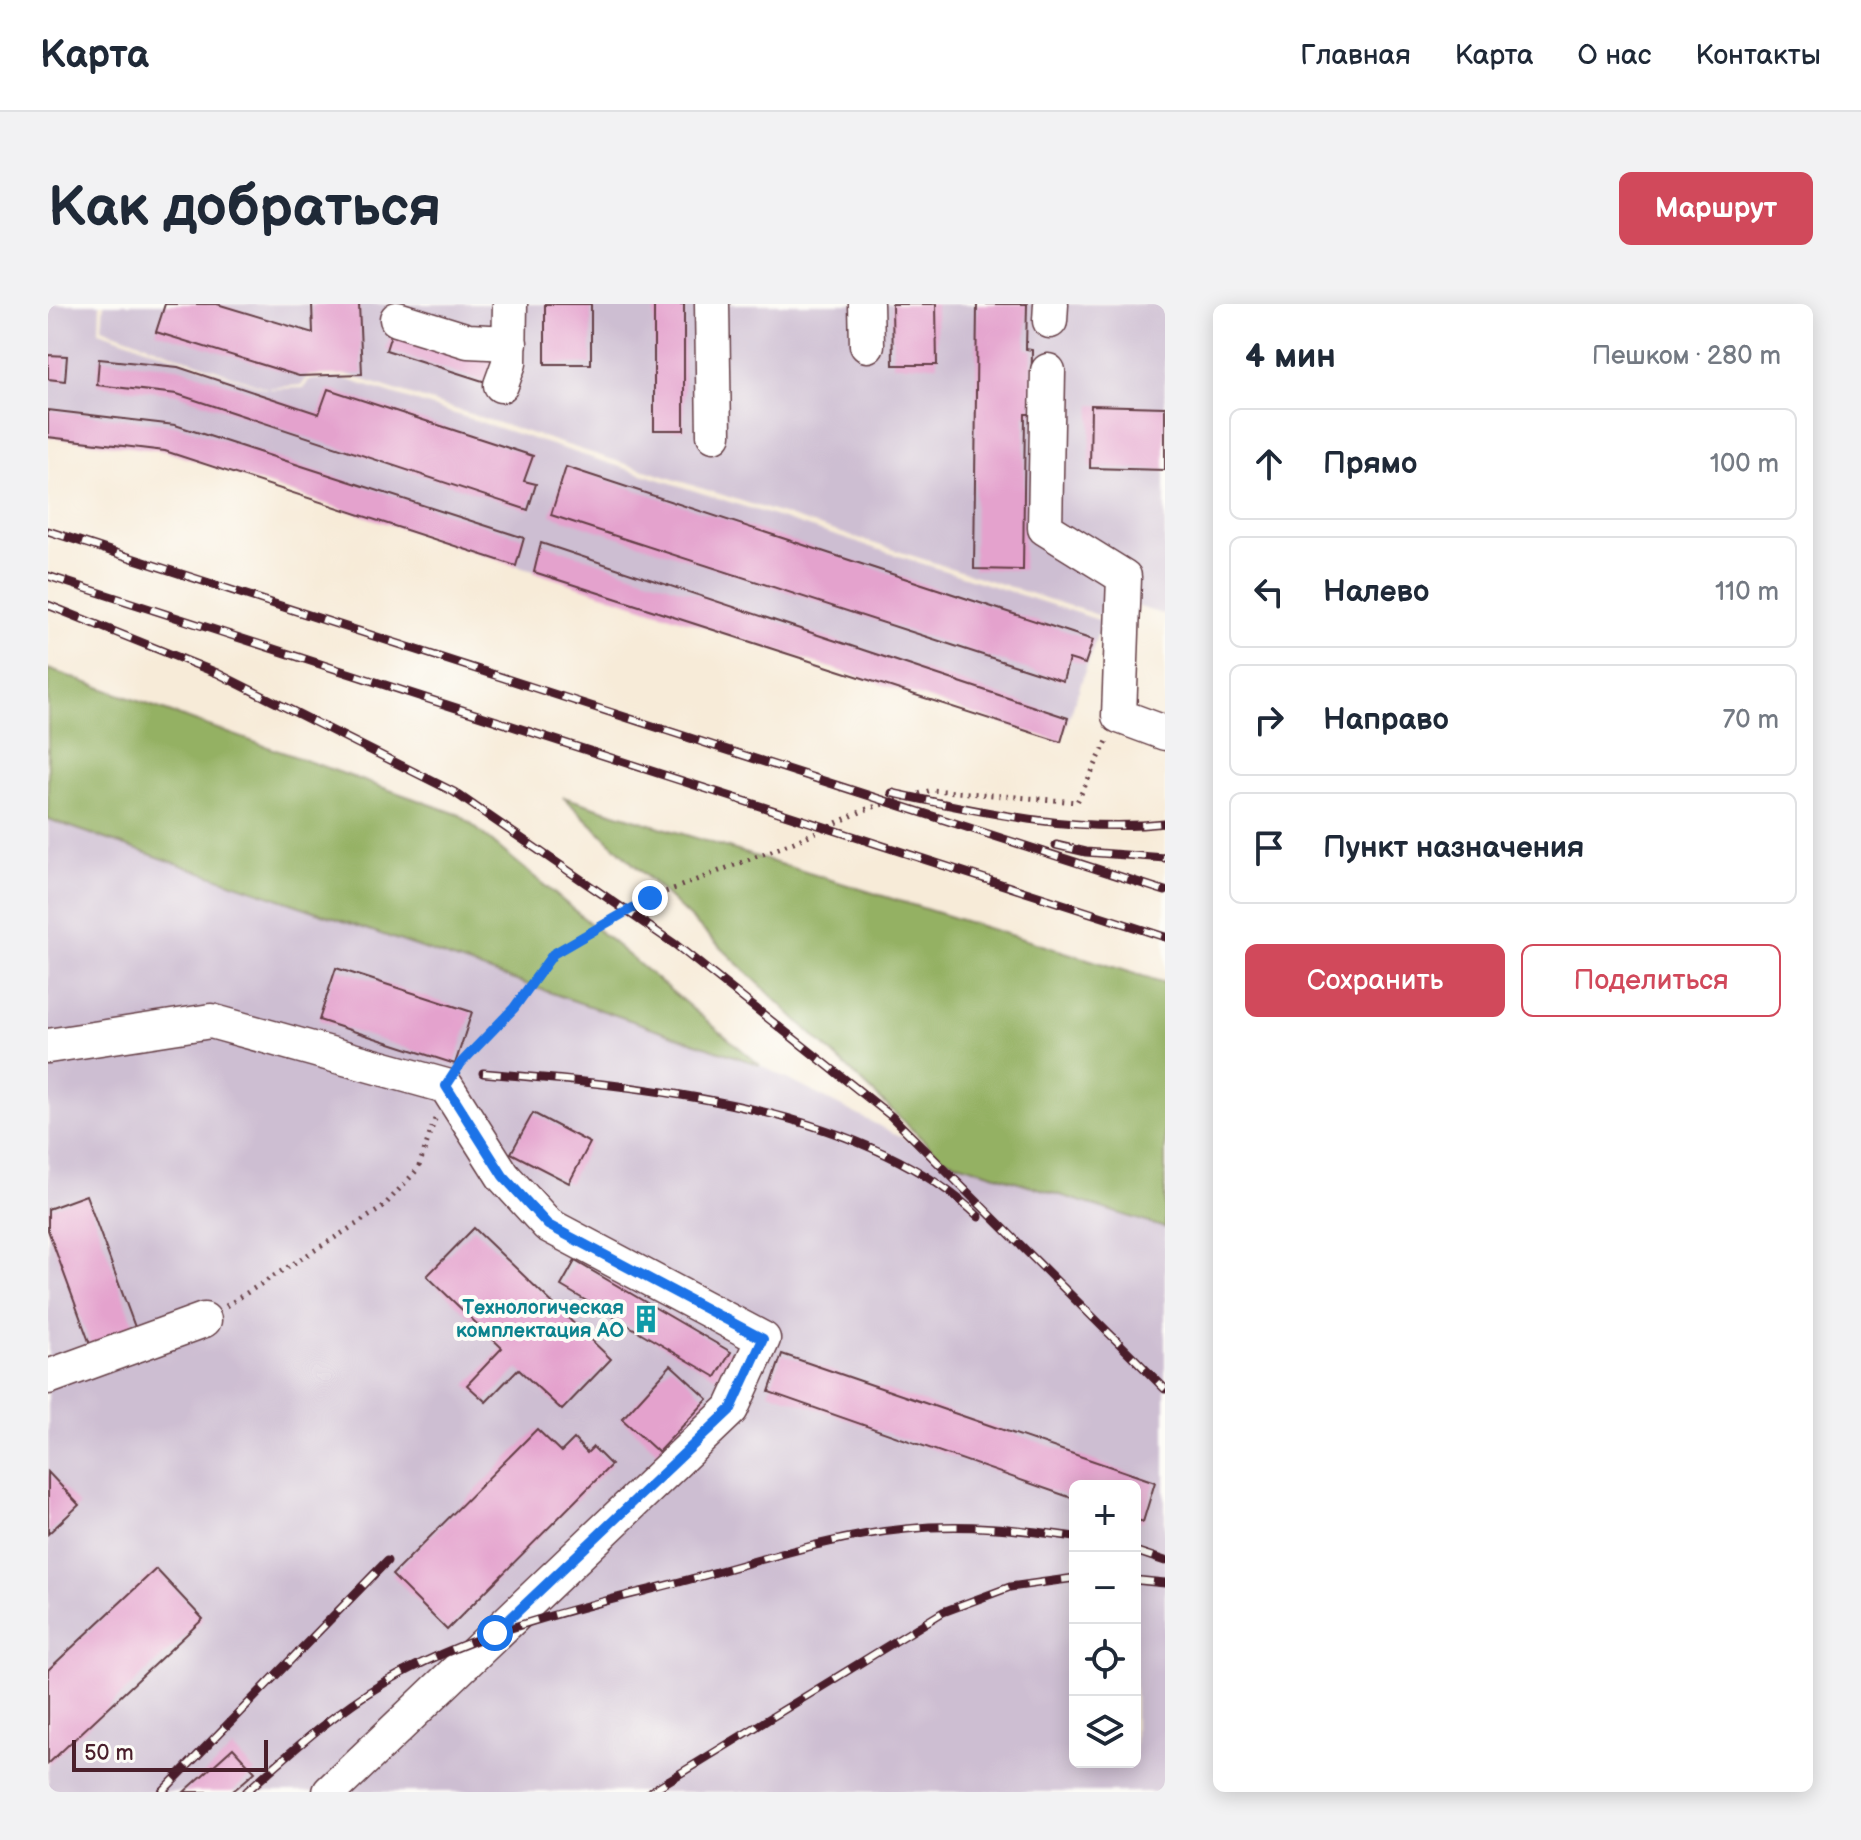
<!DOCTYPE html>
<html lang="ru">
<meta charset="utf-8">
<style>
body{margin:0;font-family:"Balsamiq Sans",sans-serif;background:#f2f2f3;color:#1f2937}
.controls{position:absolute;right:24px;bottom:24px;display:grid;overflow:hidden;border-radius:12px;box-shadow:0 4px 20px #0003}
.controls button{width:72px;height:72px;display:grid;place-items:center;padding:0;border:0;border-bottom:2px solid #e0e1e3;background:#fff;color:#1f2937;font:40px sans-serif}
.scale{position:absolute;left:24px;bottom:20px;width:196px;box-sizing:border-box;padding-left:8px;border:4px solid #4a1f2b;border-top:0;font-size:22px;line-height:28px;white-space:nowrap;color:#4a1f2b;-webkit-text-stroke:6px #fdfcf7;paint-order:stroke}
.stop{position:absolute;width:24px;height:24px;margin:-18px;border:6px solid #1a73e8;border-radius:50%;background:#fff}
.stop.end{background:#1a73e8;border-color:#fff;box-shadow:0 2px 8px #0008}
.list{margin:0;padding:0;list-style:none}
h2{display:flex;justify-content:space-between;align-items:center;height:104px;margin:0;padding:0 32px;font-size:34px}
h2 small{font-size:26px;font-weight:400;color:#747a83}
.list li{display:grid;grid-template-columns:52px 1fr auto;gap:24px;align-items:center;box-sizing:border-box;height:112px;margin:0 16px 16px;padding:0 16px;border:2px solid #e0e1e3;border-radius:12px}
.list b{display:block;font-size:30px;white-space:nowrap}
.list em{font-size:26px;font-style:normal;color:#747a83}
.actions{display:flex;gap:16px;padding:24px 32px}
.actions a{flex:1;padding:18px 0;border:2px solid #d1495b;border-radius:12px;text-align:center;font-size:28px;color:#d1495b}
.actions .main{background:#d1495b;color:#fff}
.icon{flex:none;width:44px;height:44px;fill:none;stroke:currentColor;stroke-width:2;stroke-linecap:round;stroke-linejoin:round}
.map{position:relative;flex:none;width:1117px;height:1488px;overflow:hidden;border-radius:12px}
header{display:flex;align-items:center;gap:48px;box-sizing:border-box;height:112px;padding:0 40px;background:#fff;border-bottom:2px solid #e0e1e3}
header strong{font-size:38px}
nav{display:flex;gap:44px;margin-inline-start:auto;font-size:28px}
.intro{display:flex;align-items:center;justify-content:space-between;box-sizing:border-box;height:192px;padding:0 48px}
h1{margin:0;font-size:56px}
.button{padding:20px 36px;border-radius:12px;background:#d1495b;color:#fff;font-size:28px;font-weight:700}
main{display:flex;gap:48px;padding:0 48px}
aside{flex:1;background:#fff;border-radius:12px;box-shadow:0 4px 20px #0003}
.map>svg:first-child{display:block}
.industrial{fill:#cdbed2;fill-rule:evenodd}
.forest{fill:#94b164;stroke:#6f6848;stroke-width:2}
.building{fill:#e4a2cd}
.lines{fill:none;stroke-linecap:round;stroke-linejoin:round}
.minor-casing{stroke:#643e45;stroke-width:37}
.path{stroke:#643e45;stroke-width:5;stroke-dasharray:2 6;stroke-linecap:butt}
.minor{stroke:#fff;stroke-width:34}
.rail-casing{stroke:#4a1f2b;stroke-width:9}
.rail{stroke:#fdfcf7;stroke-width:6;stroke-dasharray:18;stroke-linecap:butt}
.route{stroke:#1a73e8;stroke-width:10}
.labels{text-anchor:middle;dominant-baseline:central;stroke-width:8;stroke-linejoin:round;paint-order:stroke}
.culture-label{font-size:20px;font-weight:bold;fill:#0d838f;stroke:#fdfcf7;text-anchor:end}
</style>
<header>
<strong>Карта</strong>
<nav><a>Главная</a><a>Карта</a><a>О нас</a><a>Контакты</a></nav>
</header>
<div class="intro"><h1>Как добраться</h1><a class="button">Маршрут</a></div>
<main>
<div class="map">
<svg width="1117" height="1488" viewBox="0 0 1117 1488">
<rect width="100%" height="100%" fill="#fdfcf7"/>
<filter id="ink" filterUnits="userSpaceOnUse"><feTurbulence type="fractalNoise" baseFrequency=".0125" numOctaves="2"/><feDisplacementMap in="SourceGraphic" scale="16" xChannelSelector="R" yChannelSelector="G"/><feConvolveMatrix kernelMatrix="1 2 1 2 8 2 1 2 1" color-interpolation-filters="sRGB"/></filter>
<filter id="wash" filterUnits="userSpaceOnUse"><feTurbulence type="fractalNoise" baseFrequency=".006" numOctaves="4" result="noise"/><feDisplacementMap in="SourceGraphic" scale="32" xChannelSelector="R" yChannelSelector="G"/><feGaussianBlur stdDeviation="1.8" result="paint"/><feColorMatrix in="noise" values="0 0 0 0 0 0 0 0 0 0 0 0 0 0 0 0 0 1.4 0 .05"/><feComposite in="paint" operator="in"/></filter>
<g filter="url(#wash)">
<rect width="100%" height="100%" fill="#f7ebd8"/>
<path class="industrial" d="M0,0H52L51,27L218,85L256,84L261,76L294,74L1054,317L1013,438L117,147L0,133Z
M56,0H1117V311L1069,296L1056,313L291,68L260,71L254,81L219,84L54,24Z
M0,515L712,761L894,854L1117,924V1488H0ZM1027,1182H1087V1458H1027Z"/>
<path class="forest" d="M0,365L412,511L712,761L0,515Z
M515,493L1117,679V924L894,854Z"/>
<g id="blocks">
<path class="building" d="M117,0H169L265,29L264,0H311L314,70L251,72L108,28Z
M497,0H543V60H497Z
M606,0H636V126H606Z
M844,0H888L889,61H845Z
M929,0H979L978,45L984,46L983,110H977L975,266L926,265Z
M345,24L451,58L444,80L338,46Z
M0,51L19,52L17,77L0,75Z
M51,55L130,63L271,110L280,85L485,152L476,177L488,180L480,206L129,90L49,81Z
M1043,101L1117,103V166L1042,164Z
M0,106L127,121L476,234L468,262L117,147L0,133Z
M518,163L1045,336L1037,360L1021,355L1015,377L503,211Z
M493,239L1020,414L1013,438L486,268Z
M288,664L424,708L407,760L271,716Z
M485,809L542,839L521,879L463,849Z
M38,891L88,1026L43,1043L0,926V905Z
M426,924L563,1055L514,1106L470,1065L438,1098L419,1081L454,1044L379,972Z
M527,957L683,1048L668,1073L513,982Z
M734,1050L1107,1178L1095,1218L1087,1215V1182H1027V1195L721,1088Z
M623,1061L660,1095L610,1148L574,1115Z
M489,1125L513,1148L526,1135L539,1149L545,1143L563,1161L399,1326L344,1271Z
M0,1168L31,1201L0,1230Z
M108,1265L155,1315L0,1460V1366Z
M185,1444L207,1468L184,1488H136Z"/>
</g>
</g>
<g filter="url(#ink)">
<use href="#blocks" fill-opacity="0" stroke="#643e45" stroke-width="2"/>
<g class="lines">
<defs>
<path id="minor" d="M664,0L666,131
M818,0L819,41
M349,15L420,37L462,39
M1002,17L1003,0
M1000,67L997,224L1076,273L1071,412L1117,429
M453,81L461,59L462,0
M0,742L163,717L398,782L455,872L500,921L715,1035L683,1105L282,1488
M0,1073L156,1016"/>
</defs>
<use href="#minor" class="minor-casing"/>
<path class="path" d="M413,759L466,704L505,650L602,594L746,538L819,505L884,486L1029,498L1060,435
M178,1002L334,904L370,865L387,815"/>
<use href="#minor" class="minor"/>
<defs>
<path id="rail" d="M0,227L1117,587
M0,272L1117,633
M0,301L169,369L406,488L628,641L843,812L1117,1085
M844,489C932,508 1027,529 1117,519
M1008,541L1038,548L1117,554
M435,769C588,781 815,801 931,913
M1087,1247L1117,1257
M1087,1276L1117,1279
M114,1488L339,1257
M198,1488C242,1449 285,1409 336,1379C429,1325 536,1303 639,1276C711,1257 784,1232 858,1225C915,1219 971,1225 1027,1233
M602,1488L895,1308L962,1283L1027,1274"/>
</defs>
<use href="#rail" class="rail-casing"/>
<use href="#rail" class="rail"/>
</g>
</g>
<g class="lines" filter="url(#ink)">
<path class="route" d="M447,1329L683,1105L715,1035L500,921L455,872L398,782L413,759L466,704L505,650L602,594"/>
</g>
<defs>
<symbol id="building-bare" viewBox="-9 -9 18 18"><path d="M-4-6H4V6H1V3H-1V6H-4ZM-2.5-4.3h1.7v1.8h-1.7ZM.8-4.3h1.7v1.8H.8ZM-2.5-1h1.7V.8h-1.7ZM.8-1h1.7V.8H.8Z" fill="#0f9aa8" stroke="#fdfcf7" stroke-width="2.5" paint-order="stroke"/></symbol>
</defs>
<g fill-rule="evenodd">
<use href="#building-bare" x="578" y="995" width="40" height="40"/>
</g>
<g class="labels">
<g class="culture-label">
<text x="576" y="1004">Технологическая<tspan x="576" dy="23">комплектация АО</tspan></text>
</g>
</g>
</svg>
<div class="controls">
<button>+</button>
<button>−</button>
<button><svg class="icon" aria-label="locate" viewBox="0 0 24 24"><circle cx="12" cy="12" r="6"/><path d="M12 2v4M12 18v4M2 12h4M18 12h4"/></svg></button>
<button><svg class="icon" aria-label="layers" viewBox="0 0 24 24"><path d="M12 4l9 5-9 5-9-5zM3 14l9 5 9-5"/></svg></button>
</div>
<div class="scale">50 m</div>
<div class="stop" style="left:447px;top:1329px"></div>
<div class="stop end" style="left:602px;top:594px"></div>
</div>
<aside>
<h2>4 мин<small>Пешком · 280 m</small></h2>
<ul class="list">
<li><svg class="icon" aria-label="ahead" viewBox="0 0 24 24"><path d="M12 20V5M6 11l6-6 6 6"/></svg><div><b>Прямо</b></div><em>100 m</em></li>
<li><svg class="icon" aria-label="left" viewBox="0 0 24 24"><path d="M17 20v-9H6M10 6l-5 5 5 5"/></svg><div><b>Налево</b></div><em>110 m</em></li>
<li><svg class="icon" aria-label="right" viewBox="0 0 24 24"><path d="M7 20v-9h11M14 6l5 5-5 5"/></svg><div><b>Направо</b></div><em>70 m</em></li>
<li><svg class="icon" aria-label="arrive" viewBox="0 0 24 24"><path d="M6 21V4h12l-3 4 3 4H6"/></svg><div><b>Пункт назначения</b></div></li>
</ul>
<div class="actions"><a class="main">Сохранить</a><a>Поделиться</a></div>
</aside>
</main>
